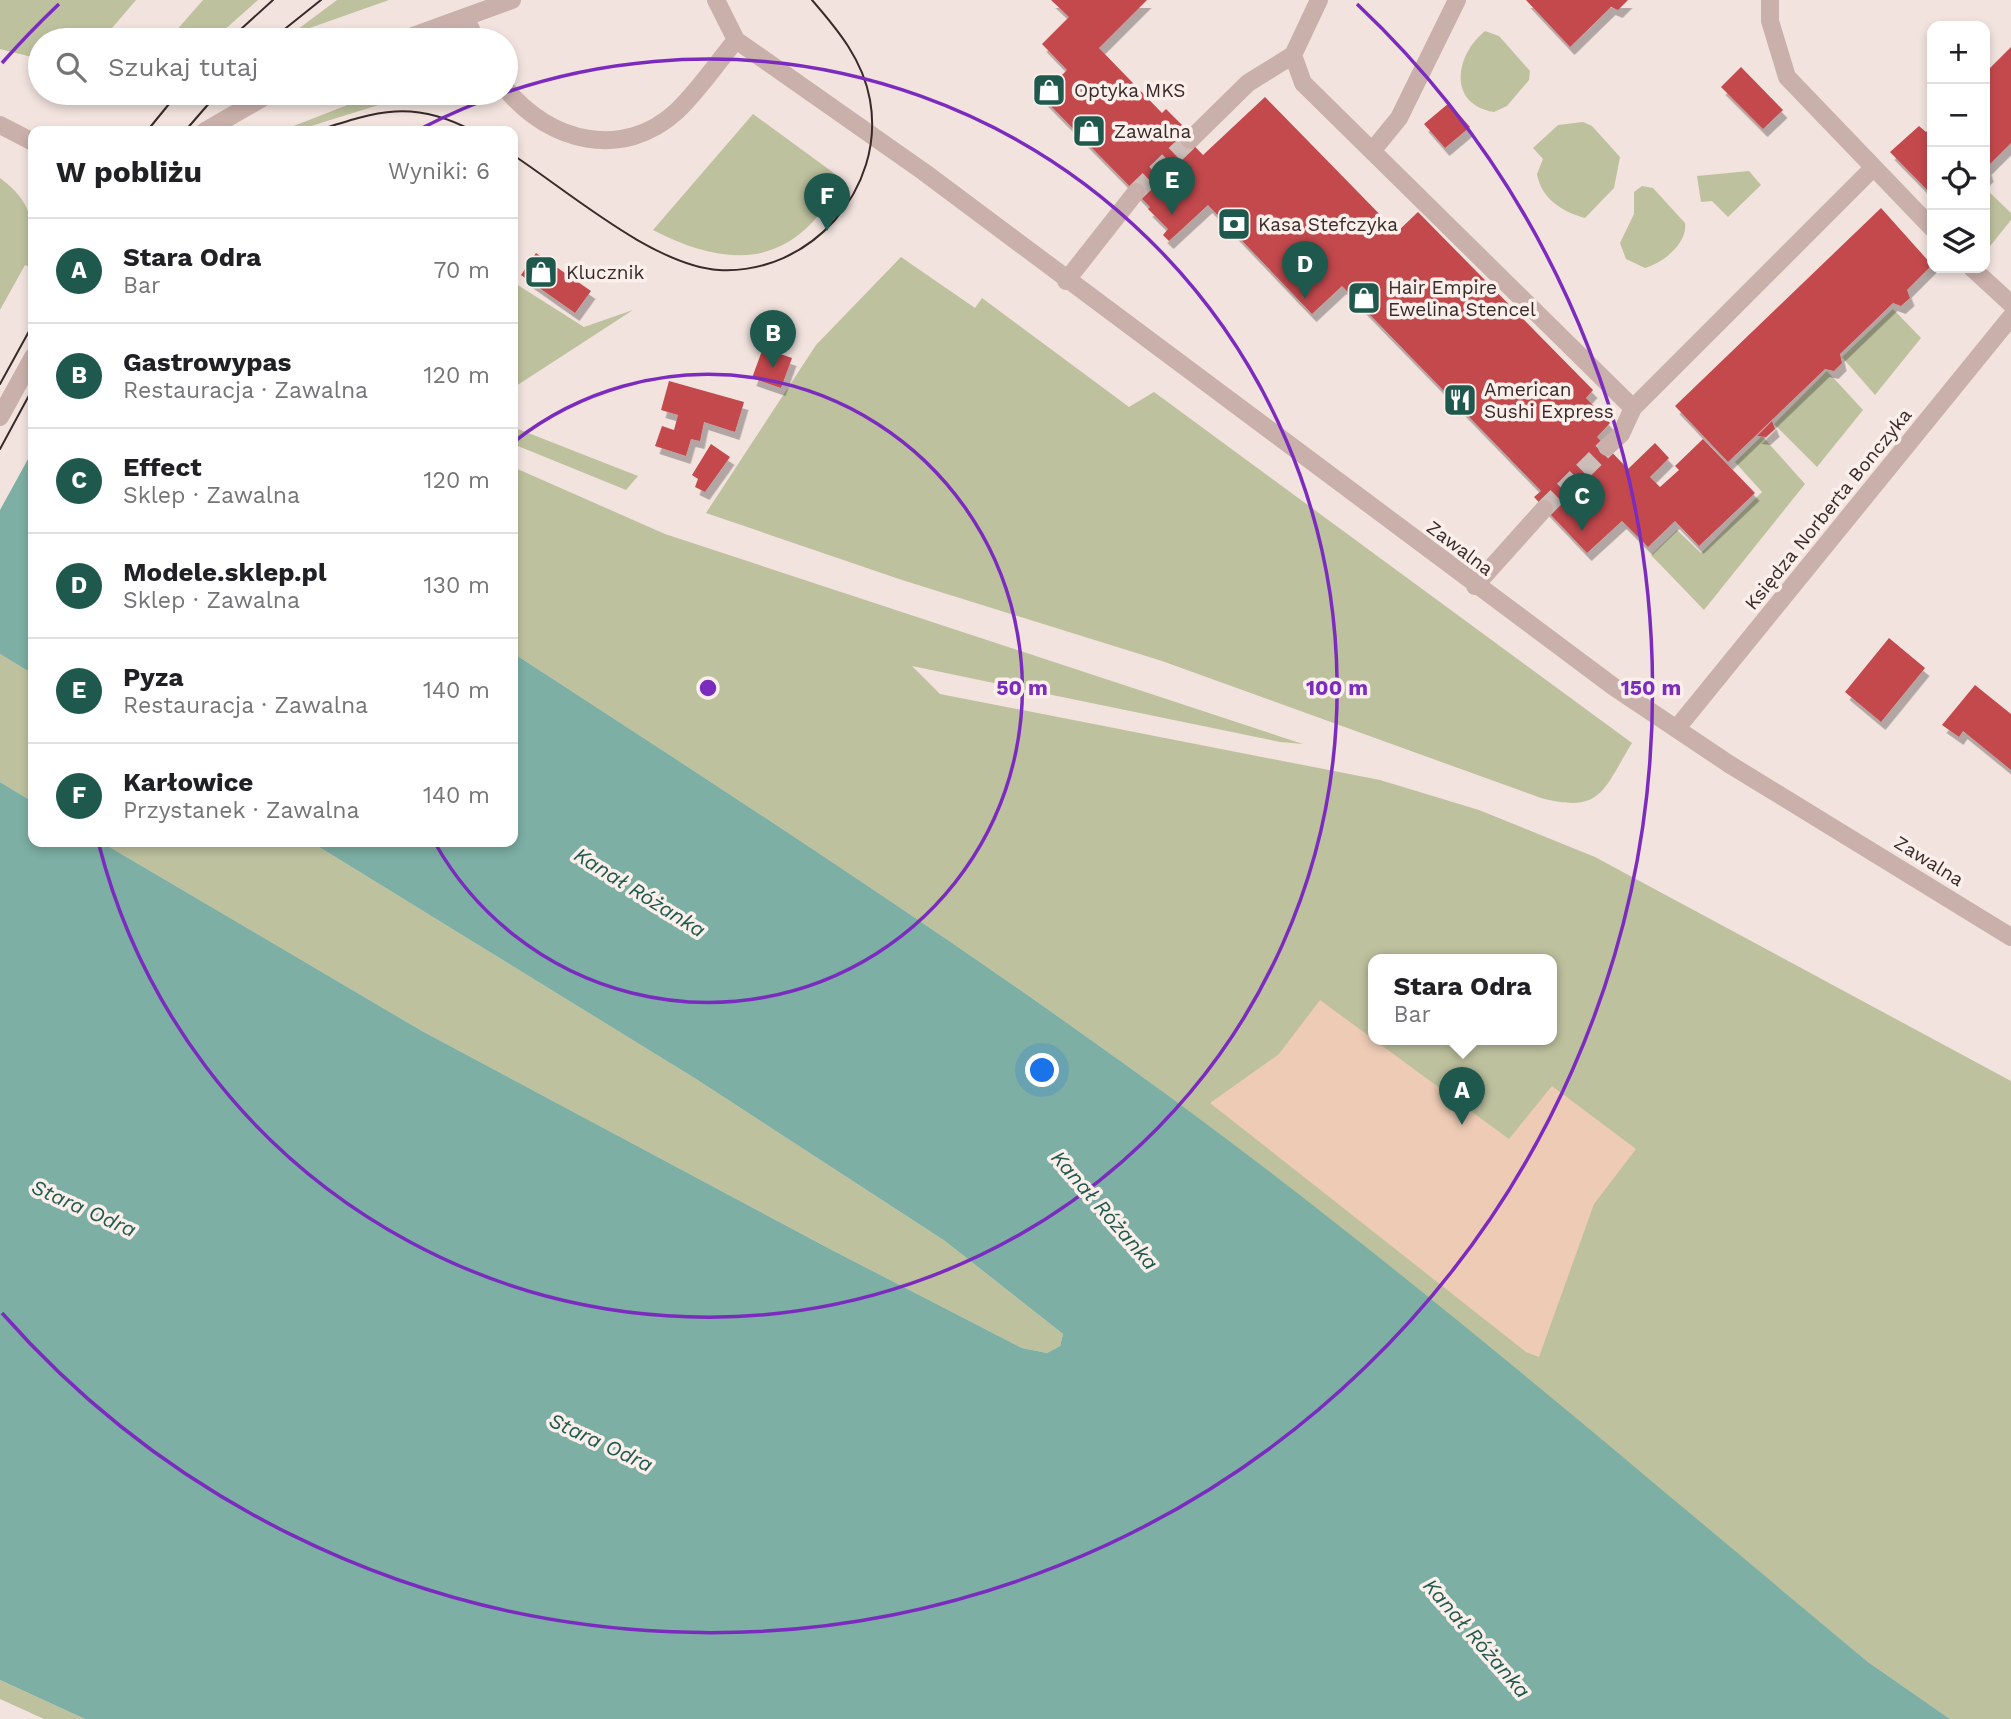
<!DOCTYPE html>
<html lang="pl">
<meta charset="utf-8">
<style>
body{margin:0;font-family:"Work Sans",sans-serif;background:#f2f2f2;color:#202124}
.controls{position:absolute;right:21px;top:21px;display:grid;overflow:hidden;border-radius:14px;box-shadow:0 4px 10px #0003}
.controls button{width:63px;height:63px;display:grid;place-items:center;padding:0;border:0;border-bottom:2px solid #e0e0e0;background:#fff;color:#202124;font:35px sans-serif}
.you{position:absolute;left:1043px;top:1071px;width:24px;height:24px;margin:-18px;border:5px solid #fff;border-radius:50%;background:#1a73e8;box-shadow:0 0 0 10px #1a73e833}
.badge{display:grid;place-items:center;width:46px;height:46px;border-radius:50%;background:#1f594d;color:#fff;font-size:23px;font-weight:700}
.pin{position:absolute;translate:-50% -58px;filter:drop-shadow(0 2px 4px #0008)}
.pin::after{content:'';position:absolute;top:37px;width:24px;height:21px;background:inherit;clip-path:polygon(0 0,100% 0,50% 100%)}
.popup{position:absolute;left:1368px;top:954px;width:189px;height:91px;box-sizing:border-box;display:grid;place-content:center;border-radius:14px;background:#fff;filter:drop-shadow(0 2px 5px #0005);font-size:23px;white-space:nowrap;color:#757577}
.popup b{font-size:26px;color:#202124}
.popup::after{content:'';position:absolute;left:50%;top:100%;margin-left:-14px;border:14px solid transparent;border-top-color:#fff}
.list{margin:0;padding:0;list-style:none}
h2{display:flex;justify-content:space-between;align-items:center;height:91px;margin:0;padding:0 28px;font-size:30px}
h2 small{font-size:23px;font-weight:400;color:#757577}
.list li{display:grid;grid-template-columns:46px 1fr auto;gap:21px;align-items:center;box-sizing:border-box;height:105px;padding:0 28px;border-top:2px solid #e0e0e0}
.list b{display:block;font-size:26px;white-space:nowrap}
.list p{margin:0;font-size:23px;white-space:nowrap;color:#757577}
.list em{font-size:23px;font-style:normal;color:#757577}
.icon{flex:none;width:38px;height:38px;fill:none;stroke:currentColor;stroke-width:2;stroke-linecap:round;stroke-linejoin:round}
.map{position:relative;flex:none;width:2011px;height:1719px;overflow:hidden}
.search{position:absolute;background:#fff;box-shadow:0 4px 10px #0003;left:28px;top:28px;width:490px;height:77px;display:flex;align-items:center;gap:18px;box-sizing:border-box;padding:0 24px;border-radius:38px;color:#757577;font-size:26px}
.panel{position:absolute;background:#fff;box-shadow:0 4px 10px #0003;left:28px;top:126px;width:490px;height:721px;border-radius:14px}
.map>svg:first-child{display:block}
.green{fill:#bec19e;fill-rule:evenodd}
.sand{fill:#edcbb5}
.water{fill:#7dafa4}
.pier{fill:#f2e3de}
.building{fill:#c34a4d;filter:url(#shadow)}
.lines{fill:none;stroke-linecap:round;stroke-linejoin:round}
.minor-tunnel{stroke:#cdbeba;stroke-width:18;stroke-dasharray:18 9;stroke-linecap:butt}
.minor{stroke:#cab0aa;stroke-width:18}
.tram{stroke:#382a29;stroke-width:2}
.ring{fill:none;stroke:#7b2cbf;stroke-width:3.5}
.labels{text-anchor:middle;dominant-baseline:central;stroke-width:7;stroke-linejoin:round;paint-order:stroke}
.poi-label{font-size:19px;fill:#382a29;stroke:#faefea;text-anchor:start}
.street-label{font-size:19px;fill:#382a29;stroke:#faefea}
.water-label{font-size:21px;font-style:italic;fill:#1f594d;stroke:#faefea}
.centre{fill:#7b2cbf;stroke:#faefea;stroke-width:3.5}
.ring-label{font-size:21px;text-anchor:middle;font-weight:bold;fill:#7b2cbf;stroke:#faefea;stroke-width:7;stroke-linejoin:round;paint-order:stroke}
</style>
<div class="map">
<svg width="2011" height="1719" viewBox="0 0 2011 1719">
<defs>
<filter id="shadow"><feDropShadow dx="4.5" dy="8" stdDeviation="0" flood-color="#0004"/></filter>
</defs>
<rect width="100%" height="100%" fill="#f2e3de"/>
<path class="green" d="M0,0H136L107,34L91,40H40V59L0,49Z
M203,0H258L213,40H168Z
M337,0H389L290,35Z
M1485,31L1499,36L1530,71L1529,80L1507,106L1494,112C1447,104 1455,55 1485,31Z
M378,93H421L414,102L385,103L295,131H281Z
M753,114L842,179C797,266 734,272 653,230Z
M1583,122L1592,126L1620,157L1614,188L1585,218C1562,212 1541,198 1537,174L1543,159L1533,148L1558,125Z
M1749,171L1761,185L1728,217L1712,201L1701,202L1697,176Z
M0,178C34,203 33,223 33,262L30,267L25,265L0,310Z
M1642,186L1653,188L1685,223C1688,243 1663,263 1645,268L1626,259L1620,243L1634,214V192Z
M1985,188L2011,213V220L1987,250Z
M901,257L975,308L982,298L1129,407L1154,392L1632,743C1603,790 1602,814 1541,798L1162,661L902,580L706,513L816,345Z
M513,282L584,327L633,310L513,388Z
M1893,309L1921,338L1875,395L1842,357Z
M1827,371L1863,410L1817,467L1774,424Z
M513,427L638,476L626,490L513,444Z
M1762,436L1805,484L1704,610L1651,555L1677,530L1701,553L1762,492L1735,462Z
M513,467L665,534L1303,744L1280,742L912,666L940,694L1380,780L1479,810L1595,857L2011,1081V1719H1950L1868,1662C1626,1462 1388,1255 1133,1070C931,924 722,789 513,653ZM1373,959H1551V1039H1373Z
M0,654L33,674V802L0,782Z
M101,842H311L696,1079L945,1241L1063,1334L1060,1346L1047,1353L1022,1348L830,1249L422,1031Z
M0,1680L85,1719H44L0,1699Z"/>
<path class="sand" d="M1320,1000L1509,1139L1552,1086L1636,1149L1594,1204L1539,1357L1526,1352L1210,1103L1279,1054Z"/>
<path class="water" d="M0,342L33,360V674L0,654Z
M513,653C722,789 931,924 1133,1070C1388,1254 1626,1461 1868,1662L1950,1719H85L0,1680V782L33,802V842H101L422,1031L830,1249L1022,1348L1047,1353L1060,1346L1063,1334L945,1241L696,1079L311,842H513Z"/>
<path class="pier" d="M0,338L33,356V450L0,510Z"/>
<path class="building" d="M1051,0H1147L1099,48L1162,113L1166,109L1182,125L1178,129L1203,155L1265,97L1397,232L1418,212L1593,390L1586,398L1610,423L1597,437L1628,469L1655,443L1669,458L1650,477L1660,487L1679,470L1675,466L1703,439L1755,493L1699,546L1675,521L1648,547L1622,521L1587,553L1534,497L1541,491L1342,286L1312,314L1208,205L1169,241L1163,235L1168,229L1148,209L1150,207L1041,96L1067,70L1042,44L1069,17Z
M1526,0H1628L1618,10L1611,7L1570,47Z
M2011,47V143L1987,167L1989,174L1985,178V73Z
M1741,67L1783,110L1763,129L1721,87Z
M1449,103L1470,127L1445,148L1424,124Z
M1919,126L1926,132L1932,126V195L1890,152Z
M1881,208L1932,265L1907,290L1910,298L1901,306L1893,303L1840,354L1842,363L1834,371L1825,369L1728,462L1675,406Z
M536,253L591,291L575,313L521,275Z
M763,348L792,358L781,388L752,378Z
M669,381L744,402L735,432L704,422L700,441L691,439L686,456L655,446L662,426L674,430L678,415L661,410Z
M1772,421L1775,429L1766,437L1757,436Z
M711,444L730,457L705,492L695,487L698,479L692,475Z
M1889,638L1925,668L1881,722L1845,692Z
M1975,685L2011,714V770L1963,731L1959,737L1942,725Z"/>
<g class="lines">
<path class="minor-tunnel" d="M1136,192L1190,140
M1544,509L1607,447"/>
<path class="minor" d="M716,0L736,40L924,172L1614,687L1729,764L2011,937
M1770,0V21L1787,77L1932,228
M465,17L476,40
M402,40L512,0
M1293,55L1303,83L1633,408
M506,89C549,142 623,161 677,111C699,90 717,63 736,40
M0,125L33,142
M205,131L271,93
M1190,140L1248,83L1293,55L1319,0
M1372,151L1399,118L1457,0
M1972,268L2011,304
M1066,281L1136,192
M0,417L33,357
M1607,447L1621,434L1633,408L1872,169
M1475,586L1544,509
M1677,728L2011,317"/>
<path class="tram" d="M229,40L273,0
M271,40L321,0
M147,131L178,93
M185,131L218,93
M316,131C377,111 413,99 473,131
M513,155C568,191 654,266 719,270C810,275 886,189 870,100C863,60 838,30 812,0
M0,384L33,324
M0,449L33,388"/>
</g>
<g class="ring">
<path d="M515 441A314 314 0 1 1 435 843"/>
<path d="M418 130A629 629 0 1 1 99 845"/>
<path d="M2 63A943 943 0 0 1 59 4M1357 4A943 943 0 1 1 2 1313"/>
</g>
<defs>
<symbol id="shop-square" viewBox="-11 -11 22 22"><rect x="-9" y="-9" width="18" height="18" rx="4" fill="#1f594d" stroke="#faefea"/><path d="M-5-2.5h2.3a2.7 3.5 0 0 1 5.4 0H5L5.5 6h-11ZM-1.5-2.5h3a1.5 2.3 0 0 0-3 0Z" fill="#fff"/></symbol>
<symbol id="bank-square" viewBox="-11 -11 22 22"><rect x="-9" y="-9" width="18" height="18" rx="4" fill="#1f594d" stroke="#faefea"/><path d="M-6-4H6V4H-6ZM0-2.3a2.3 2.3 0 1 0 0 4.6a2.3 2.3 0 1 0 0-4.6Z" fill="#fff"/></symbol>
<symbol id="restaurant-square" viewBox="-11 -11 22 22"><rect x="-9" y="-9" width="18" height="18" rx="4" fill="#1f594d" stroke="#faefea"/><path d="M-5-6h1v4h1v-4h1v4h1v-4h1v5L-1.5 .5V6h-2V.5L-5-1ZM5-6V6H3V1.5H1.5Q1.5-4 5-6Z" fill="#fff"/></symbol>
</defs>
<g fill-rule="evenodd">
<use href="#shop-square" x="1030" y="71" width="38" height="38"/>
<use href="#shop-square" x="1070" y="112" width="38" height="38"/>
<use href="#bank-square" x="1215" y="205" width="38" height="38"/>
<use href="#shop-square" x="522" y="253" width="38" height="38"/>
<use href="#shop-square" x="1345" y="279" width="38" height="38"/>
<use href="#restaurant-square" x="1441" y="381" width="38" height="38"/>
</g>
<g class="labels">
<g class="poi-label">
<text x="1074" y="90">Optyka MKS</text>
<text x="1114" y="131">Zawalna</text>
<text x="1258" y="224">Kasa Stefczyka</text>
<text x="566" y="272">Klucznik</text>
<text x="1388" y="287">Hair Empire<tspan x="1388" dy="22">Ewelina Stencel</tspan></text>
<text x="1484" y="389">American<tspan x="1484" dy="22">Sushi Express</tspan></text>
</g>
<g class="street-label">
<text transform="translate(1828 509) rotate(-51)">Księdza Norberta Bonczyka</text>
<text transform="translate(1460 548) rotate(37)">Zawalna</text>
<text transform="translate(1929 861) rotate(32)">Zawalna</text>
</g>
<g class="water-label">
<text transform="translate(640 892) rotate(32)">Kanał Różanka</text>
<text transform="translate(84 1208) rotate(24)">Stara Odra</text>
<text transform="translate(1105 1210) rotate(49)">Kanał Różanka</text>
<text transform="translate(601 1442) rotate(25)">Stara Odra</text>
<text transform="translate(1477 1638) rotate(49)">Kanał Różanka</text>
</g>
</g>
<circle cx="708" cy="688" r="10" class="centre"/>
<g class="ring-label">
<text x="1022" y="695">50 m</text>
<text x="1337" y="695">100 m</text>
<text x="1651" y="695">150 m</text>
</g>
</svg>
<div class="controls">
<button>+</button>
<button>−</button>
<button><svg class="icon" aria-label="locate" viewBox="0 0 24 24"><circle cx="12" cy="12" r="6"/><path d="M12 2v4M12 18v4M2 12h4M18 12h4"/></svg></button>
<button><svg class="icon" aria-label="layers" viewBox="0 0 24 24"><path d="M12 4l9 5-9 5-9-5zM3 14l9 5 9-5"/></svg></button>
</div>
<div class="you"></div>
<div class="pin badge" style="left:1462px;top:1125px">A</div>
<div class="popup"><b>Stara Odra</b>Bar</div>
<div class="pin badge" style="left:773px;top:368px">B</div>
<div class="pin badge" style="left:1582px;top:531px">C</div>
<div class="pin badge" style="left:1305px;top:299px">D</div>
<div class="pin badge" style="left:1172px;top:215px">E</div>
<div class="pin badge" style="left:827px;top:231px">F</div>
<div class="search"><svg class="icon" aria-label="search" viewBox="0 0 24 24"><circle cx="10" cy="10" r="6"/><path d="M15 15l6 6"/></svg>Szukaj tutaj</div>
<section class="panel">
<h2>W pobliżu<small>Wyniki: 6</small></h2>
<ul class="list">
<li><span class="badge">A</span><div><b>Stara Odra</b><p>Bar</p></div><em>70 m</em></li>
<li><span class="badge">B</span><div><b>Gastrowypas</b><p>Restauracja · Zawalna</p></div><em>120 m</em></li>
<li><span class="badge">C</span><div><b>Effect</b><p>Sklep · Zawalna</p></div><em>120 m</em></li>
<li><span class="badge">D</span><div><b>Modele.sklep.pl</b><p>Sklep · Zawalna</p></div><em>130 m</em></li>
<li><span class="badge">E</span><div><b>Pyza</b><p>Restauracja · Zawalna</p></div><em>140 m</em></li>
<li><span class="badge">F</span><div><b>Karłowice</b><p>Przystanek · Zawalna</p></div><em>140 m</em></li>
</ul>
</section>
</div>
